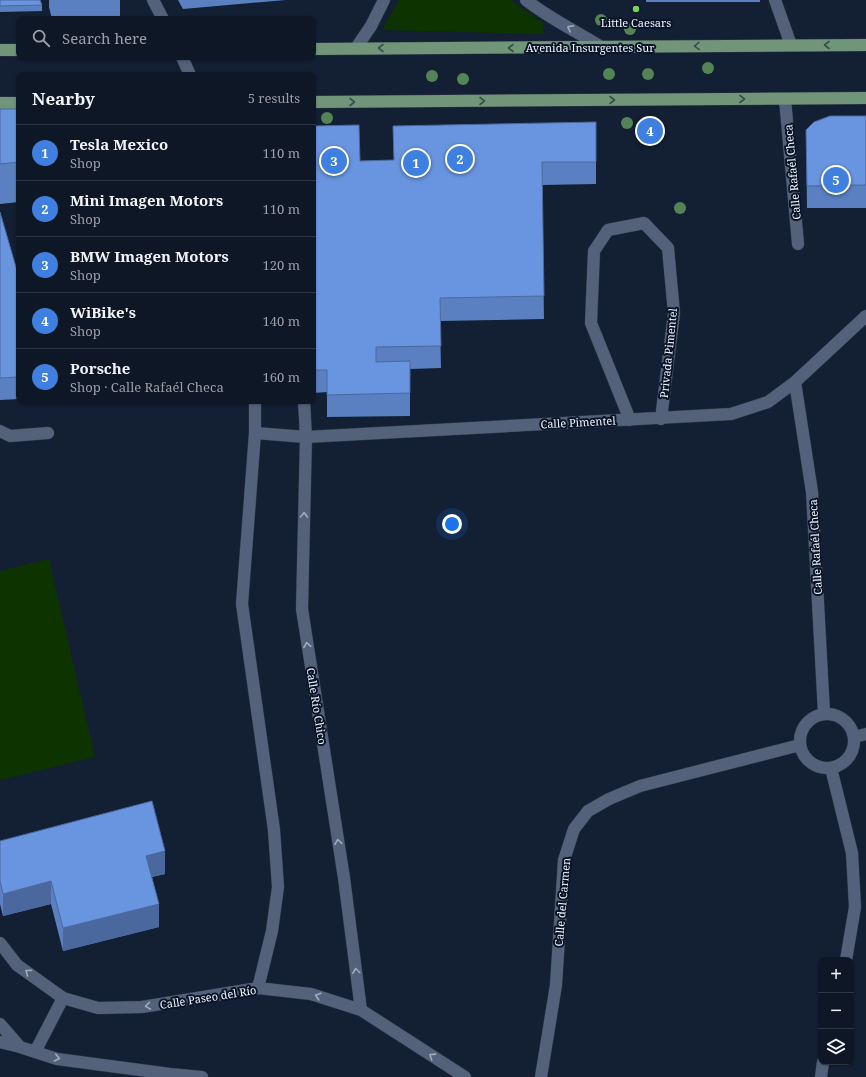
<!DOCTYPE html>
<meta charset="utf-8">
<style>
body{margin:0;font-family:"Noto Serif",serif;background:#17202e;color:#f1f3f6}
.controls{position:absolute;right:12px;bottom:12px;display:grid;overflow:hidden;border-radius:8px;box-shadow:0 1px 3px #0004}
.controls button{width:36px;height:36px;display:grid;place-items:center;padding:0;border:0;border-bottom:1px solid #2e3643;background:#0e1726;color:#f1f3f6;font:20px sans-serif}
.you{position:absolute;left:452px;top:524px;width:14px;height:14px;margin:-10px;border:3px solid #fff;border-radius:50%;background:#1a73e8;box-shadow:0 0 0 6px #1a73e833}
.badge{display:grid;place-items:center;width:26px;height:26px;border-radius:50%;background:#77d259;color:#fff;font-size:13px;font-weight:700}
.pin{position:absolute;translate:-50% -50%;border:2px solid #fff;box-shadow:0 1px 4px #0006}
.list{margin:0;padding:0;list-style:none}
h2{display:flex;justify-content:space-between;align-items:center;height:52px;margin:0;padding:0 16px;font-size:17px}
h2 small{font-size:13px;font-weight:400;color:#9b9fa7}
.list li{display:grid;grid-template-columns:26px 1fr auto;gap:12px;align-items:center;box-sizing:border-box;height:56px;padding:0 16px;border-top:1px solid #2e3643}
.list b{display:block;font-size:15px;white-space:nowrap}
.list p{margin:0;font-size:13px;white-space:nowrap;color:#9b9fa7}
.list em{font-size:13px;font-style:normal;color:#9b9fa7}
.icon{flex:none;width:22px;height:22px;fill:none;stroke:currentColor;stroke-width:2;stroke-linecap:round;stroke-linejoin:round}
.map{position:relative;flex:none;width:866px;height:1077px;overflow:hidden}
.search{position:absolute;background:#0e1726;box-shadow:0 1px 3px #0004;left:16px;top:16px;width:300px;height:44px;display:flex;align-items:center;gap:10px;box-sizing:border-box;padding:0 14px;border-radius:8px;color:#9b9fa7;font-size:15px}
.panel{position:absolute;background:#0e1726;box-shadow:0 1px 3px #0004;left:16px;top:72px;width:300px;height:332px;border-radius:8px}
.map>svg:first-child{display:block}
.green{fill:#0d3300}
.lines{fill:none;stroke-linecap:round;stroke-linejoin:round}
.minor-casing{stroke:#303747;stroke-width:13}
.major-casing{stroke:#303747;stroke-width:13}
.minor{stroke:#53627a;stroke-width:12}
.major{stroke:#719578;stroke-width:12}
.tree{fill:#548356}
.wall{fill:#5a80c1}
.shaded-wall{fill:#4a689d}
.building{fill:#6995e0;stroke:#4a689d}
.oneway{stroke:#a0abbb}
.oneway2{stroke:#384f4d}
.poi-dot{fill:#77d259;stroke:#0a1529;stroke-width:1.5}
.labels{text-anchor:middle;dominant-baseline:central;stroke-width:4;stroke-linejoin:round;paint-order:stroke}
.poi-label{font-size:11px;fill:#eef4fc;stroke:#0a1529}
.street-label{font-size:11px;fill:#eef4fc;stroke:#0a1529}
</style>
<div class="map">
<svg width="866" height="1077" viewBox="0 0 866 1077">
<rect width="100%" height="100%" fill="#131f33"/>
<path class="green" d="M399,0H511L543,23V34L382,30Z
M49,559L95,757L0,780V571Z"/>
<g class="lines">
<defs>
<path id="minor" d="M153,0L163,19
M526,0C550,19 578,32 603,48
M775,0L791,45
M356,48L371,26L384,0
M182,57L190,75
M785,99L798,244
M795,382L812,492L824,713
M255,401V433L242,604L274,830L278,887L272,931L258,988
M304,401L306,437L302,609L344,878L361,1010
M630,420L591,323L594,251L608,230L644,223L668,248L674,313L661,419
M0,431L10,436L48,433
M255,433L306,437L731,414L768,402L795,382L866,316
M800 741a27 27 0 1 1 54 0a27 27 0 1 1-54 0Z
M854,737L866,734
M831,768L852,853L855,907L846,960
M0,943L17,965L63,998L98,1008L142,1007L258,988L311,994L361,1010L465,1077
M0,1024L20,1047L57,1059L170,1074L202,1077
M0,1042L20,1047
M35,1052L63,998
M541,1077L556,985L564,860L574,829L588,811L609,799L640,786L800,745
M821,1077L823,1062"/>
<path id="major" d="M313,49L866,45
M0,50H19
M313,102L866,98
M0,103H19"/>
</defs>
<use href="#minor" class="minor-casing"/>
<use href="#major" class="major-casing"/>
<use href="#minor" class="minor"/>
<use href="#major" class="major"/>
</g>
<g class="tree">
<circle cx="601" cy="20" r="6"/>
<circle cx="630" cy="29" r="6"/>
<circle cx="708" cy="68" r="6"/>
<circle cx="609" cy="74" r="6"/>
<circle cx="648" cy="74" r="6"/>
<circle cx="432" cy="76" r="6"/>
<circle cx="463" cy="79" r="6"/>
<circle cx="327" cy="118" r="6"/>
<circle cx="627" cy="123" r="6"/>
<circle cx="680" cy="208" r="6"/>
</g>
<path class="wall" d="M0,0L42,5V11L0,12Z
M49,0H120V19H52L49,7Z
M178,0H286L183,9Z
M646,0H760V2H646Z
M0,109H19V202L0,204Z
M866,116V208H807L806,130Z
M313,126L360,161L394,160L393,126L596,162V184L542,185L544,319L440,321L441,368L410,369V416L327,417V392L313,393Z
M0,212L19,343V399L0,400Z
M0,841L165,874L152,877L159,927L63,951L51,904L3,916L0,904Z"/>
<path class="shaded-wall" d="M165,851V874L146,878V856Z
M51,881V904L3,916V894Z
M159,904V927L63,951V928Z"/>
<path class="building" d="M0,0H40L42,5L0,6Z
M0,109H19V162L0,164Z
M830,116H866V185L807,186L806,130L814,122Z
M596,122V162H542L544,296L440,298L441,346L376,347V362L410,361V393L327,395V370H313V126L359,125L360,161L394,160L393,126Z
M0,212L18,274L19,377L0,378Z
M152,801L165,851L146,856L159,904L63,928L51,881L3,894L0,881V841Z"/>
<defs><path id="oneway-chevron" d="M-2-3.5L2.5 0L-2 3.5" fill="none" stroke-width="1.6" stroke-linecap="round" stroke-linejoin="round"/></defs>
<g class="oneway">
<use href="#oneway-chevron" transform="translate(570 28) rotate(-153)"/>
<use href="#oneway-chevron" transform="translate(304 515) rotate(-89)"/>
<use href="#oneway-chevron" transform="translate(307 645) rotate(-99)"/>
<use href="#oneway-chevron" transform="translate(338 842) rotate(-99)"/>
<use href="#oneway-chevron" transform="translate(356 971) rotate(-97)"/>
<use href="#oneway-chevron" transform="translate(28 972) rotate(-144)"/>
<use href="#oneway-chevron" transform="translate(318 996) rotate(-162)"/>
<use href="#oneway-chevron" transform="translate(148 1006) rotate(171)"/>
<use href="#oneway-chevron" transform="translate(432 1056) rotate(-147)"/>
<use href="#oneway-chevron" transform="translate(57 1058) rotate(13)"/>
</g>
<g class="oneway2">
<use href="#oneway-chevron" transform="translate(827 45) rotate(-180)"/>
<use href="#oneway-chevron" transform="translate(697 46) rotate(179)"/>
<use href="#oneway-chevron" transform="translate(381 48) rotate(180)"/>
<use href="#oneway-chevron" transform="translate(511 48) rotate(180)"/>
<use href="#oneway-chevron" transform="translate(742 99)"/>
<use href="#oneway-chevron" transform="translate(612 100)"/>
<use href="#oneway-chevron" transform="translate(482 101)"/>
<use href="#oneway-chevron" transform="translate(352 102)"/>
</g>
<circle class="poi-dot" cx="636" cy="9" r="4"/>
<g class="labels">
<g class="poi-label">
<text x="636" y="22">Little Caesars</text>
</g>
<g class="street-label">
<text x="590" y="47">Avenida Insurgentes Sur</text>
<text transform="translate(792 172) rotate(-95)">Calle Rafaél Checa</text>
<text transform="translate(668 353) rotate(-84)">Privada Pimentel</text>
<text transform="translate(578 422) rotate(-3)">Calle Pimentel</text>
<text transform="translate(815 547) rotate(-93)">Calle Rafaél Checa</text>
<text transform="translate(317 706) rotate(81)">Calle Río Chico</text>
<text transform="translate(562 902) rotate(-85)">Calle del Carmen</text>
<text transform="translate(208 997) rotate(-9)">Calle Paseo del Río</text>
</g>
</g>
</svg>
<div class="controls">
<button>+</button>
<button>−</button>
<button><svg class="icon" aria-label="layers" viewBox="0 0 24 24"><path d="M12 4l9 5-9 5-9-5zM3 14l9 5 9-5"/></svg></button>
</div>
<div class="you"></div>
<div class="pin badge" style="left:416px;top:163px;background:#3f7fe0">1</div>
<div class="pin badge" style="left:460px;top:159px;background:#3f7fe0">2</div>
<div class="pin badge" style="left:334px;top:161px;background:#3f7fe0">3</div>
<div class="pin badge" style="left:650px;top:131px;background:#3f7fe0">4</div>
<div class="pin badge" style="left:836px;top:180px;background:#3f7fe0">5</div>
<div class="search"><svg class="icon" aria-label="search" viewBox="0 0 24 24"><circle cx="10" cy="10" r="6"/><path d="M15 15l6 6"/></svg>Search here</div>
<section class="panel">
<h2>Nearby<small>5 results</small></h2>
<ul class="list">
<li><span class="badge" style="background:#3f7fe0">1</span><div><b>Tesla Mexico</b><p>Shop</p></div><em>110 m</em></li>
<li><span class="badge" style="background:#3f7fe0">2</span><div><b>Mini Imagen Motors</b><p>Shop</p></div><em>110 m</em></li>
<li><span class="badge" style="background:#3f7fe0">3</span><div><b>BMW Imagen Motors</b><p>Shop</p></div><em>120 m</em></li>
<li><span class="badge" style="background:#3f7fe0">4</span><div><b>WiBike's</b><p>Shop</p></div><em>140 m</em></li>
<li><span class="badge" style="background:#3f7fe0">5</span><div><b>Porsche</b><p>Shop · Calle Rafaél Checa</p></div><em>160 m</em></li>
</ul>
</section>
</div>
